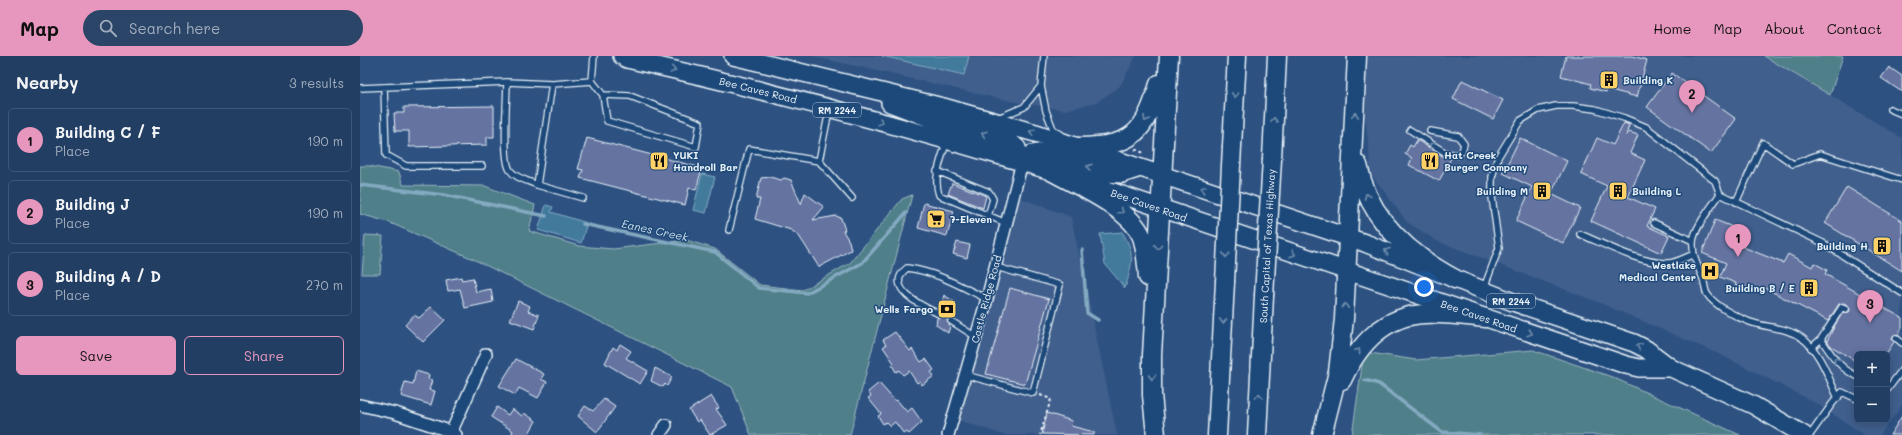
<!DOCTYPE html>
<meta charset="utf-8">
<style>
body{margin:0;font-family:Mali,sans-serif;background:#2a4568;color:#f1f3f6}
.controls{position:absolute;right:12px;bottom:12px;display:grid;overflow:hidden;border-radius:6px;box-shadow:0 2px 10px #0003}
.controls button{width:36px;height:36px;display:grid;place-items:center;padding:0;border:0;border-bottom:1px solid #3f5777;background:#223e62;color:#f1f3f6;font:20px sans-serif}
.you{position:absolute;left:1064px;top:231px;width:14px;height:14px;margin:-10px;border:3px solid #fff;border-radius:50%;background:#1a73e8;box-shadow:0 0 0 6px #1a73e833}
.badge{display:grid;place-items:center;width:26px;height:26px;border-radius:50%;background:#e797bd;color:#111;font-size:13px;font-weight:700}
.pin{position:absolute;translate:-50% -33px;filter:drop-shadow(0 1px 2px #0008)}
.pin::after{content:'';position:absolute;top:21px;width:14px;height:12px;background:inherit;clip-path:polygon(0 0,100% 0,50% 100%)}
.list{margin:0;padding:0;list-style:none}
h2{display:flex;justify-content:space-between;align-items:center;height:52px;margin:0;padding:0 16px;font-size:17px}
h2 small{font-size:13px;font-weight:400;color:#a2aebe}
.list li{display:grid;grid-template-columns:26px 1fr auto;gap:12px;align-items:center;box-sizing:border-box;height:64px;margin:0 8px 8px;padding:0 8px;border:1px solid #3f5777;border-radius:6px}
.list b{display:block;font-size:15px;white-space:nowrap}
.list p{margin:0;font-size:13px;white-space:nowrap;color:#a2aebe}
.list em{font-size:13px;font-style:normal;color:#a2aebe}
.actions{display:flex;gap:8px;padding:12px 16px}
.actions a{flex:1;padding:9px 0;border:1px solid #e797bd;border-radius:6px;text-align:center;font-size:14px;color:#e797bd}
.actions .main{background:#e797bd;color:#111}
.icon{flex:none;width:22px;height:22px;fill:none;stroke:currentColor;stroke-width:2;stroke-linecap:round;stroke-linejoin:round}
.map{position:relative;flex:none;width:1542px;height:379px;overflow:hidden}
header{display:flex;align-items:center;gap:24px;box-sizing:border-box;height:56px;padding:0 20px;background:#e797bd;color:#111}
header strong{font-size:19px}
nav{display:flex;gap:22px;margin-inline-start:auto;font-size:14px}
.search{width:280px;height:36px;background:#2a4568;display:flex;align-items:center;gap:10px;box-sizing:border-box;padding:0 14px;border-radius:22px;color:#a2aebe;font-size:15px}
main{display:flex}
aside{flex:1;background:#223e62}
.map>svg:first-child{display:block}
.built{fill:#415f8d;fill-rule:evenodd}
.green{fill:#507f89;stroke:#9cb8c0}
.water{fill:#427a9c;stroke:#84aac1}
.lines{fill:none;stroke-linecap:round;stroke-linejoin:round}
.stream{stroke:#84aac1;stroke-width:3.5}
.building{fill:#6573a1;stroke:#e8f1f8}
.service-casing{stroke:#e8f1f8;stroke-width:8}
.minor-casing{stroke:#e8f1f8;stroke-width:14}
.primary-casing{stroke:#e8f1f8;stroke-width:20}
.trunk-casing{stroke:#e8f1f8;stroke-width:21}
.path{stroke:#e8f1f8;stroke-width:2;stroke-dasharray:3 3;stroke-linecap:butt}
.service{stroke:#1f4a7a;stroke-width:5.5}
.minor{stroke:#1f4a7a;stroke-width:11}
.primary{stroke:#1f4a7a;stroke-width:17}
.trunk{stroke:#1f4a7a;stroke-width:18}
.trunk-bridge-casing{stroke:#e8f1f8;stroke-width:21;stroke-linecap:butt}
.trunk-bridge{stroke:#1f4a7a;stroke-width:18}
.oneway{stroke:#6f8dac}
.labels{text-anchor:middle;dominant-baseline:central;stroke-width:3;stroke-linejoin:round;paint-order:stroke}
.shield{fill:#1f4a7a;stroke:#acbfd2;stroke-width:1}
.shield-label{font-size:9px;font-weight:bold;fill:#e8f1f8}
.poi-label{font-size:10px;font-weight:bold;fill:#e8f1f8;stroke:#1f4a7a;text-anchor:start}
.street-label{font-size:10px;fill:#e8f1f8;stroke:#1f4a7a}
.water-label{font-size:11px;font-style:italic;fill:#cfdfea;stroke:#1f4a7a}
</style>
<header>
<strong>Map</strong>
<div class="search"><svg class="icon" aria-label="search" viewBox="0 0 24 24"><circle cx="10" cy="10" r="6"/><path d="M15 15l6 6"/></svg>Search here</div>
<nav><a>Home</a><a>Map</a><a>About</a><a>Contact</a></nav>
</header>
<main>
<aside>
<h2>Nearby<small>3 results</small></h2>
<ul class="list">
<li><span class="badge">1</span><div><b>Building C / F</b><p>Place</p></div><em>190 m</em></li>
<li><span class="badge">2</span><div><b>Building J</b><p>Place</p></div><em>190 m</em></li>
<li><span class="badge">3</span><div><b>Building A / D</b><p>Place</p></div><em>270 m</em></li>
</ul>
<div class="actions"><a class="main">Save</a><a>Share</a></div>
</aside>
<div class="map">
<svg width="1542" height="379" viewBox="0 0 1542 379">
<rect width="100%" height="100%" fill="#2d5282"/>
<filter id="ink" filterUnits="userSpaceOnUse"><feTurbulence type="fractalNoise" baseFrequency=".025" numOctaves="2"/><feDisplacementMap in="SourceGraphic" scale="8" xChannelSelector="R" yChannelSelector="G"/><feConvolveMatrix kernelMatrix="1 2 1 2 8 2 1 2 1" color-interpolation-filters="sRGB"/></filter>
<g filter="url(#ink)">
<path class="built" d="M451,0H776L760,30L737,46L705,54L650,45Z
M1007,0H1404L1542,82V349L1520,379H1505L1454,346L1361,299L1238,246L1077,185L1047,166L1011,118L1005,54ZM1497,298H1527V364H1497Z
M652,139L711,161L757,379H644L593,362Z"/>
<path class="green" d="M1404,0H1483L1470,39Z
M0,110H10L39,116L43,129L125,130L175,149L169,175L219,190L253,193L326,184L355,193L400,229L443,234L490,207L542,143L552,139L490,379H391L372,331L113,203L28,166L0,158Z
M5,179L23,180L20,218H2Z
M1173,294L1252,321L1380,379H992L1004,296L1056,304Z"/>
<path class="water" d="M522,0H609L604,19Z
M342,118L355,121L346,157L333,154Z
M186,149L193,151L191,156L227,167L221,187L178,174Z
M762,176C776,197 772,210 765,232L745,208L740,178Z"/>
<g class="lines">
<path class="stream" d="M0,129L84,139L186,160
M223,168L355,196L399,232L447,237L502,207L546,157
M722,194L727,257L738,264
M1005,324L1019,328L1082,376L1121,379"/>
</g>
<path class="building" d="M1206,0H1272L1287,4L1277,41L1247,33L1246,36L1230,32L1231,28L1201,20Z
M1529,11L1542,20V36L1521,22Z
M1312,17L1376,63L1351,97L1287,51Z
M1102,24L1143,44L1133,63L1093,43Z
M134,50V81H127V89L49,91V75H35L34,57H44V51Z
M1264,67L1269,69L1266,80L1269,76L1278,79L1270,97L1285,104L1268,141L1295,153L1287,170L1309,180L1301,197L1231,165L1247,130L1221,118L1237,82L1253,89Z
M227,82L342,112L336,134L329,132L325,149L220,122L223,114L218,113Z
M1160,82L1207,105L1191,138L1220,152L1203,187L1156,165L1172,131L1143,117Z
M1057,84L1084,101L1091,102L1079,125L1049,109L1052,102L1045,98L1050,89L1053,91Z
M410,121L421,124L424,122L431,124L441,148L445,137L464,151L453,164L476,160L481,162L485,174L483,175L489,185L491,194L459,211L439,180L431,174L395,163L400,143H396L401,122Z
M592,127L626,140L623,152L588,138Z
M1487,131L1542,165V215L1465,167Z
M564,147L594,155L587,180L558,172Z
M1355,164L1388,177L1383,191L1423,207L1428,198L1452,211L1454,207L1467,214L1465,218L1542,262V272L1538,279L1533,280L1532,283L1534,286L1526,298H1497V306L1471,290L1467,285L1475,269L1483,256L1487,257L1490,255L1489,250L1484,247L1479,248L1468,265L1403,231L1401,237L1384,230L1383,232L1375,229L1376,227L1360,221L1366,207L1342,197Z
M597,186L610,189L607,202L593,198Z
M101,221L102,224L113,222L116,236L131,233L133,246L105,252L100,233L88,235L86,224Z
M650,232L689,243L665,328L626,318Z
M584,239L596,247L592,261H589L587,264L590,270L588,277L576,269L577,262L583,259V256L580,254Z
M158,245L170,250L168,255L179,259L174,273L150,264Z
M71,251L85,264L63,286L45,269L54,259L59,262Z
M535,276L550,295L552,293L561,306L566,303L574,314L571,316L574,320L562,329L560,325L557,327L549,315L543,319L539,314L536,316L532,309L534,307L523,291L526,289L523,284Z
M260,288L271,295L266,302L288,315L280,328L245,307L253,291L257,294Z
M156,303L184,318L181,323L187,326L178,342L159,332L155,339L139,330Z
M295,312L312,321L307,330L305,328L303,331L291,325Z
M56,315L69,319L68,323L72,324L69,334L75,335L71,349L41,340L45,326L53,328Z
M519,327L535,345L537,344L547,356L552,352L562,366L549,378L547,376L544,378L535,366L530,370L526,366L523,368L518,360L521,358L508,342L511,340L508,336Z
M351,340L359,352L356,353L367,369L350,379L340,364L337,366L329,354Z
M244,343L255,351L237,376L218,360L225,350L233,355Z
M137,351L148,359L152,353L162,360L164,357L176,365L168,379H151L153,375L131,361Z
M687,357L712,365L711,370L734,376V379L682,378Z
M1542,360V379H1530Z"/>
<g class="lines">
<defs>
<path id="service" d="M234,0L232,25L243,39L247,65L336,91L340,67L270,40L243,39
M684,0L681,30L686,55L693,73L702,79
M192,28L147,26C147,42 142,103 150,114C155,122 169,125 177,129L192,28L232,25
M24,31L26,99L46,110H122
M0,32L147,26
M1530,53L1542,58
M638,62L664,51L681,30
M1050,74L1086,97L1098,99L1102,95L1104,88L1098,80L1070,75
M586,87C581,105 573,121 579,139L646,167
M459,105L492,142
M577,115L629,136L633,143L628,160
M177,129L223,142
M1360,138C1352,150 1334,172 1333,186C1332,198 1337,209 1342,220C1345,226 1344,233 1347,238C1355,250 1376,261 1390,266C1407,272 1427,271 1442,282C1460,295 1469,323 1478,342
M1376,146L1403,87L1433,108L1460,98L1542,124
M1294,167L1333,185
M369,174L389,93L459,105L469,55
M1220,178C1244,188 1281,208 1308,207C1316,207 1326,201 1334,198
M1124,232L1139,192L1132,141V121L1138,101L1160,65L1178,54L1196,50H1213L1235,53L1264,62L1286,71L1355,125L1360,138L1463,187L1542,237
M579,258C564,251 522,232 547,212C575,215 602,231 627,243
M591,265L616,281
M1536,282L1542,287
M1461,283C1471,298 1480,313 1497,320
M1451,292L1461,283L1482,251L1486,253
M605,319L673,337L700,229L636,211
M1527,334L1542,314
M1450,379L1472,348L1482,336L1497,343"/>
<path id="minor" d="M0,349L35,357L92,376L96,379
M90,379L126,298
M299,379L306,369
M588,379L627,243L662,106"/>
<path id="primary" d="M262,0L267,3C410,35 551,72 691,115L1266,309L1279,312H1311
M373,0L583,51L679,78L1005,187L1153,246L1274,287L1286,293L1311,312L1393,349L1444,379
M530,47L583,67L649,85L657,92L662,106
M662,106L672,98L683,96L746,117L762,118L780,112"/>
<path id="trunk" d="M872,90L877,0
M719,91C773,90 784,78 799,28
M912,103L917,0
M998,109C1008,163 1048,198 1095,223
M691,115C718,130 770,152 782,181C786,194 787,208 788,221
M982,324C998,289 1024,260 1064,258C1085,257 1106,260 1126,262
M796,379L792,339V299L809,0
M857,379L865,226
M897,379L904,240
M962,379L978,316L984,263L997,0"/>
</defs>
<use href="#service" class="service-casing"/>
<use href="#minor" class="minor-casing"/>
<use href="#primary" class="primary-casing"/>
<use href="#trunk" class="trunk-casing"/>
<path class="path" d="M775,93L786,98
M680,339L691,343L680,379"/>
<use href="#service" class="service"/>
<use href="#minor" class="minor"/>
<use href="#primary" class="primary"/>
<use href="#trunk" class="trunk"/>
<defs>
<path id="trunk-bridge" d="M865,226L872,90
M904,240L912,103"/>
</defs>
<use href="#trunk-bridge" class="trunk-bridge-casing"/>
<use href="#trunk-bridge" class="trunk-bridge"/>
</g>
<defs><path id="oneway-chevron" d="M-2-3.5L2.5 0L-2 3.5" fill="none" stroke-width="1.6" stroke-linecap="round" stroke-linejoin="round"/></defs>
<g class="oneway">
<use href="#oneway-chevron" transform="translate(313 14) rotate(13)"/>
<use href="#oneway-chevron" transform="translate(875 39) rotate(93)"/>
<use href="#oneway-chevron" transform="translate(995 59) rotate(-87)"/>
<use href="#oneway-chevron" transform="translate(786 63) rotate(121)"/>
<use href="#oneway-chevron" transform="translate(914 64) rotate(-87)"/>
<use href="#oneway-chevron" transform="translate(521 66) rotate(15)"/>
<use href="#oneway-chevron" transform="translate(672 76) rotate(-163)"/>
<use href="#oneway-chevron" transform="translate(624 78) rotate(-164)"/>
<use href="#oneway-chevron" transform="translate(1072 89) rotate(-148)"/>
<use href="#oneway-chevron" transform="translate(729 111) rotate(-161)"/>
<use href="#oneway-chevron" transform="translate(843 133) rotate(-161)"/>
<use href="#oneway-chevron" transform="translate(1007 140) rotate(-114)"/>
<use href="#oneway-chevron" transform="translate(761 155) rotate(35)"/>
<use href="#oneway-chevron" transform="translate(798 191) rotate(93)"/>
<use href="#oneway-chevron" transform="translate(1027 195) rotate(-159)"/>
<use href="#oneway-chevron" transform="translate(933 198) rotate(19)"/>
<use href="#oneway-chevron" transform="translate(866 199) rotate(93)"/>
<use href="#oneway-chevron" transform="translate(985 250) rotate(-86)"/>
<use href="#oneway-chevron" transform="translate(863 265) rotate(93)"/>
<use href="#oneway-chevron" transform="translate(1170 277) rotate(19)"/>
<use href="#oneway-chevron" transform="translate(1279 290) rotate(-154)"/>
<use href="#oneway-chevron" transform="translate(998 295) rotate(-54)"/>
<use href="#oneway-chevron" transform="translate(1476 304) rotate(-131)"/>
<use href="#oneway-chevron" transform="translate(792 321) rotate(90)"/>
<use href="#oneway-chevron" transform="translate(899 340) rotate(-87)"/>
</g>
</g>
<defs>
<symbol id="building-square" viewBox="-11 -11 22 22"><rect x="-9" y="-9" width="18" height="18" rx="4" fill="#ffd166" stroke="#1f4a7a"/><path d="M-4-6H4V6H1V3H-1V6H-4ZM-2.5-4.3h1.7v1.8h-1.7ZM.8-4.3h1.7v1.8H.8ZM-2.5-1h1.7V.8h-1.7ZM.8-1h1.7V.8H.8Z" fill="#111"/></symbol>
<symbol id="restaurant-square" viewBox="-11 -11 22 22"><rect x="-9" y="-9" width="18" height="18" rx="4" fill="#ffd166" stroke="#1f4a7a"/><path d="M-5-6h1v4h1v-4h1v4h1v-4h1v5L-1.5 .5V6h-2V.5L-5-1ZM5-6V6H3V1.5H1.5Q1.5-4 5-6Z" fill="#111"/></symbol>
<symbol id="supermarket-square" viewBox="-11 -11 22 22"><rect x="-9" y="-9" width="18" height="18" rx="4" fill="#ffd166" stroke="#1f4a7a"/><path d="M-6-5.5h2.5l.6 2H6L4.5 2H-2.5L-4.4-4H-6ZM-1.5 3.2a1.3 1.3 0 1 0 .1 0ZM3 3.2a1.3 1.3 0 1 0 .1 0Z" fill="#111"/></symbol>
<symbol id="hospital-square" viewBox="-11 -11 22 22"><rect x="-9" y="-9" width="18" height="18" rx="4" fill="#ffd166" stroke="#1f4a7a"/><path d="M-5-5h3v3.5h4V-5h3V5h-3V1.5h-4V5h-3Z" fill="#111"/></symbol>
<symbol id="bank-square" viewBox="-11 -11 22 22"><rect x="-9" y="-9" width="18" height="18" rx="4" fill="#ffd166" stroke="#1f4a7a"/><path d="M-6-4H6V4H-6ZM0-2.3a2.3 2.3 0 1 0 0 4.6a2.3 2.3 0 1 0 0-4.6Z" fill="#111"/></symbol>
</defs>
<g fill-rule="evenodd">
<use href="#building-square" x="1238" y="13" width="22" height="22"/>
<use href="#restaurant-square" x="288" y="94" width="22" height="22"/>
<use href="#restaurant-square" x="1059" y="94" width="22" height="22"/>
<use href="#building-square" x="1171" y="124" width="22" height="22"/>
<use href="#building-square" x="1247" y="124" width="22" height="22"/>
<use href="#supermarket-square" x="565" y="152" width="22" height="22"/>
<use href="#building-square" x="1511" y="179" width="22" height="22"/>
<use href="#hospital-square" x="1339" y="204" width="22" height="22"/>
<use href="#building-square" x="1438" y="221" width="22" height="22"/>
<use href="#bank-square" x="576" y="242" width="22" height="22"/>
</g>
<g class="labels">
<g class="shield">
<rect x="453" y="47" width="48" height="14" rx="3"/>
<rect x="1127" y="238" width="48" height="14" rx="3"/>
</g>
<g class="shield-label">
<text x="477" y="54">RM 2244</text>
<text x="1151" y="245">RM 2244</text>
</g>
<g class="poi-label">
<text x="1263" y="24">Building K</text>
<text x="313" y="99">YUKI<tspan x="313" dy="12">Handroll Bar</tspan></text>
<text x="1084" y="99">Hat Creek<tspan x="1084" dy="12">Burger Company</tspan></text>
<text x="1168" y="135" text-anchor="end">Building M</text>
<text x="1272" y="135">Building L</text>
<text x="590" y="163">7-Eleven</text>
<text x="1508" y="190" text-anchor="end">Building H</text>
<text x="1336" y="209" text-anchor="end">Westlake<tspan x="1336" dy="12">Medical Center</tspan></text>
<text x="1435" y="232" text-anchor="end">Building B / E</text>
<text x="573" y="253" text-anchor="end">Wells Fargo</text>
</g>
<g class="street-label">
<text transform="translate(398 34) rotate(14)">Bee Caves Road</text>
<text transform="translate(789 149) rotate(19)">Bee Caves Road</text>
<text transform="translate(907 190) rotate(-87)">South Capital of Texas Highway</text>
<text transform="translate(626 243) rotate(-75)">Castle Ridge Road</text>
<text transform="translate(1119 260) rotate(19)">Bee Caves Road</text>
</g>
<g class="water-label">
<text transform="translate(295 174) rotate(12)">Eanes Creek</text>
</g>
</g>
</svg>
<div class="controls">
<button>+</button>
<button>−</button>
</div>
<div class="you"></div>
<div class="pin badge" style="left:1378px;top:201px">1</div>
<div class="pin badge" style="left:1332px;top:57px">2</div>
<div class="pin badge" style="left:1510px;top:267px">3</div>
</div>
</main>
